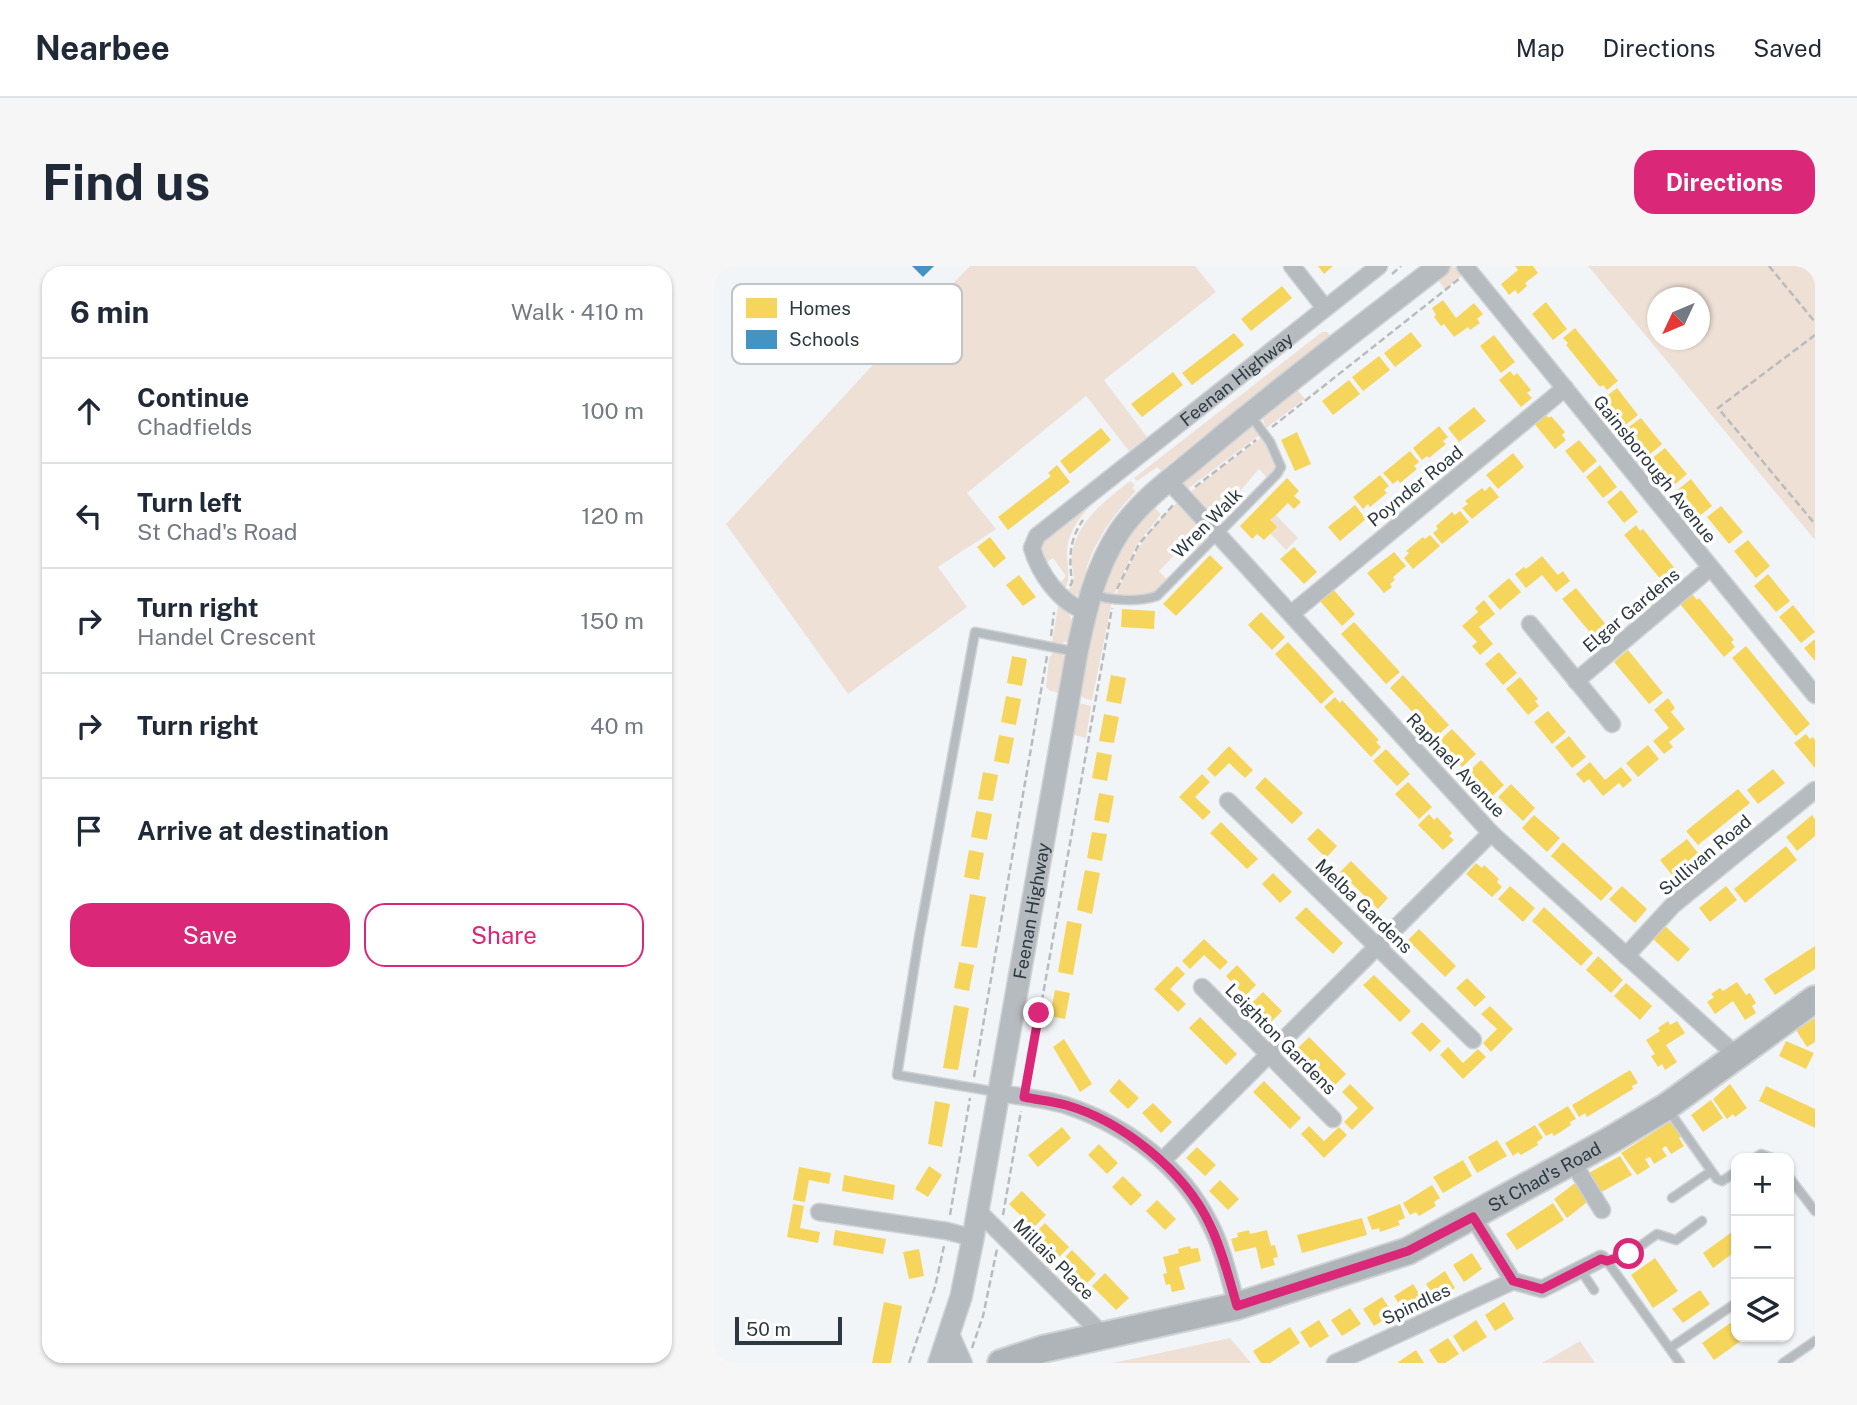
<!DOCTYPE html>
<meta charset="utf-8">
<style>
body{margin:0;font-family:"Public Sans",sans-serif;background:#f6f6f7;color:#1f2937}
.controls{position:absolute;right:21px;bottom:21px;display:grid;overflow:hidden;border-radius:14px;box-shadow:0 2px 5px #0004}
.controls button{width:63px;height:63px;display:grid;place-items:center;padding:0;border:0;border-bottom:2px solid #e0e1e3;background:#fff;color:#1f2937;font:35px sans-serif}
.compass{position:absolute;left:933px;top:21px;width:63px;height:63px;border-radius:50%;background:#fff;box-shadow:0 2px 5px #0004;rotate:226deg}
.scale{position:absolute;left:21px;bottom:18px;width:107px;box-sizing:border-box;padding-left:7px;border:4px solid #2c3941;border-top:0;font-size:19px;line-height:24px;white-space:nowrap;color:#2c3941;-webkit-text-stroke:5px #fff;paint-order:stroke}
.stop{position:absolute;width:21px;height:21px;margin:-16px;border:5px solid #db2777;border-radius:50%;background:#fff}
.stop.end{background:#db2777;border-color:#fff;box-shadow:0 2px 7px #0008}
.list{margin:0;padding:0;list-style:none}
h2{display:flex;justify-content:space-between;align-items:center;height:91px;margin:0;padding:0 28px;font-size:30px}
h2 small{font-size:23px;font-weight:400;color:#747a83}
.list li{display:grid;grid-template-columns:46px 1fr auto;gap:21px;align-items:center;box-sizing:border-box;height:105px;padding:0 28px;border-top:2px solid #e0e1e3}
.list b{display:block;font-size:26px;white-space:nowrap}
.list p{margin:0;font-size:23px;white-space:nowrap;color:#747a83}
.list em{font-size:23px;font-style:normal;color:#747a83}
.actions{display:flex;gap:14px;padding:21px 28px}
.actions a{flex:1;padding:16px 0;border:2px solid #db2777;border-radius:21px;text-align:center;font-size:24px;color:#db2777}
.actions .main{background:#db2777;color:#fff}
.icon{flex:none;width:38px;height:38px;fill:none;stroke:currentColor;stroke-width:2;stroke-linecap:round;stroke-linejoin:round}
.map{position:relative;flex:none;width:1101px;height:1097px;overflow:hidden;border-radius:21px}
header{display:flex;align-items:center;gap:42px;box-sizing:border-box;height:98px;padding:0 35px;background:#fff;border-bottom:2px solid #e0e1e3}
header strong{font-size:33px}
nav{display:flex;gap:38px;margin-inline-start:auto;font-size:24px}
.intro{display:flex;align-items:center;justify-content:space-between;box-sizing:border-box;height:168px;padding:0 42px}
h1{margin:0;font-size:49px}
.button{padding:18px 32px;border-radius:21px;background:#db2777;color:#fff;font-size:24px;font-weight:700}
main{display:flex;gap:42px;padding:0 42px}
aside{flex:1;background:#fff;border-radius:21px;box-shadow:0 2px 5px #0004}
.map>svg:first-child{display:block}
.green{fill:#eee0d5;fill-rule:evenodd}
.homes{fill:#f6d55c}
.schools{fill:#4393c3}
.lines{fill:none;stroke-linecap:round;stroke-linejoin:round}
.service-casing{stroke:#cfd3d6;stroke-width:11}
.minor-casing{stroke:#cfd3d6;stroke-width:19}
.tertiary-casing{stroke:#cfd3d6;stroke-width:24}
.primary-casing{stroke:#cfd3d6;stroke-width:30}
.path{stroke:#b8bcbe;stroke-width:2.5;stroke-dasharray:7 3.5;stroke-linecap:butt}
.service{stroke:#b6bbbf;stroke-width:8}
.minor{stroke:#b6bbbf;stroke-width:16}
.tertiary{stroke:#b6bbbf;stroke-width:21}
.primary{stroke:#aeb4b7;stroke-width:26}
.route{stroke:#db2777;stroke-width:9}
.labels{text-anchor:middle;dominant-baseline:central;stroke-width:7;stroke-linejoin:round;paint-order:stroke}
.street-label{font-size:18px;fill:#2c3941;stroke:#fff}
.key{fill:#fff;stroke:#c0c4c6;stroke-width:2}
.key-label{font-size:19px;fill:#2c3941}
</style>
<header>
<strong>Nearbee</strong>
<nav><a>Map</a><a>Directions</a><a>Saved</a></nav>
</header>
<div class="intro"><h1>Find us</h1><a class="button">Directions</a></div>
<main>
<aside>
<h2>6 min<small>Walk · 410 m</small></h2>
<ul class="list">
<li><svg class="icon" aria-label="ahead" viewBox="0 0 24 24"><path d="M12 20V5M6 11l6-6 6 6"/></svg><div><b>Continue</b><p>Chadfields</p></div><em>100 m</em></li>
<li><svg class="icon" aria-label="left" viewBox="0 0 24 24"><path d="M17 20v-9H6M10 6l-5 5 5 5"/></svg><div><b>Turn left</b><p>St Chad's Road</p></div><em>120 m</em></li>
<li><svg class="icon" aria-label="right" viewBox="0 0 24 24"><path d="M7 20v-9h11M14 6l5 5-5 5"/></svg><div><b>Turn right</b><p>Handel Crescent</p></div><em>150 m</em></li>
<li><svg class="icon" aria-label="right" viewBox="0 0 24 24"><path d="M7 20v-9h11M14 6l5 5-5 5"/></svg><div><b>Turn right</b></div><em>40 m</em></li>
<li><svg class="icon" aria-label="arrive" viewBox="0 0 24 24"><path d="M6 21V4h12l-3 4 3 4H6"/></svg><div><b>Arrive at destination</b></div></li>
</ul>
<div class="actions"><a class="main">Save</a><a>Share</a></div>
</aside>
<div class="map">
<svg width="1101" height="1097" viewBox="0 0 1101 1097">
<rect width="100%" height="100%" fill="#f2f5f8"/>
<path class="green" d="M256,0H481L502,26L390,114L433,171L415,185L372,130L253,227L282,263L224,301L253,341L134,428L12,258L155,103Z
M737,0L744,1L750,8L731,23L725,16V10Z
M874,0H1101V274ZM944,32H986V74H944Z
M608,66H613L617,71L481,177L478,186L471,192H462L447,205L443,201L423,215L420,212Z
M582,122L591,133L552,162L548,150Z
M537,160L542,161L547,168L471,225L467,219L468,212Z
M548,171L562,204L554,213L545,203L519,233L527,241L506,260L474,228Z
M416,215L421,219L418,222L422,225C401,246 383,272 373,300C370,309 375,317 368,326C364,331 358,330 352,328C367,307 355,308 358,287C364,254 392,234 416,215Z
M386,225L389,229C373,242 359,257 354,277C350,293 360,313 349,325L344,319L352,310L339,292L330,298L326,287L327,275Z
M466,234L497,270L484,285L474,275L445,305L454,315L443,326L402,330C415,293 436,259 466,234Z
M438,239L447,248L422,280L399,330L387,326L396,296Z
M562,249L584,272L572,284L556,267V254Z
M345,335C357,351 363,355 356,374L348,377L338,376Z
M391,335H397V340L378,434L369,432L364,425L384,337Z
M340,386L348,388L352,393L351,406H347L344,427L335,424L332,421L335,392Z
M365,437L377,440L372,472L356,468L361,440Z
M516,1072L537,1097H399Z
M866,1075L881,1097H828Z"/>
<path class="homes" d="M604,0H619L610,8Z
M801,0H819L824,7L811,17L813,20L804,28L801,24L795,29L787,18L804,4Z
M568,20L578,32L537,65L527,53Z
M729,34L742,52L760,37L769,48L763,53L766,57L756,64L754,61L740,71L730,58L727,60L720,51L722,49L718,42Z
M832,36L853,63L839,74L818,48Z
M861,62L904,115L893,124L889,119L886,121L852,79L854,77L849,72Z
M697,66L708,80L681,101L670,87Z
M520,67L530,79L478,119L468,107Z
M780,69L801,96L787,107L766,80Z
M665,90L676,104L649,125L638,111Z
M796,105L800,110L803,107L817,124L813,127L818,132L807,141L785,114Z
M459,106L469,119L428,151L417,138Z
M635,114L646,128L619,149L608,135Z
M903,122L924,149L910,160L889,133Z
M760,141L772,155L745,176L734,162Z
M830,147L835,152L837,150L851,166L848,169L852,174L841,183L819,156Z
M927,152L948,178L934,190L912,163Z
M725,160L734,171L729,175L732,178L715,192L713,190L708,194L699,182Z
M387,162L397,174L356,208L346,195Z
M583,166L597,198L581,205L567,174Z
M865,174L883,195L869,207L851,185Z
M951,182L973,208L959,220L937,193Z
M696,185L705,196L700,200L703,203L686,217L684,214L679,218L669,207Z
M799,187L810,201L784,223L772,209Z
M343,199L356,216L294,264L284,251L337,210L334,207Z
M886,199L903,221L889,232L872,211Z
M666,209L675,220L670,224L673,227L656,241L654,238L649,243L639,231Z
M573,212L585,225L580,230L587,236L580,243L574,237L562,249L556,254L563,261L550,274L543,268L538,273L526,260Z
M977,213L998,240L984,251L962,225Z
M776,220L785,231L758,253L748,242L754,238L751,235L768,222L771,225Z
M907,224L924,246L910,257L893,236Z
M641,239L652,253L626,275L614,261Z
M1007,240L1029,266L1015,278L993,251Z
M746,245L755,256L728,278L719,267L724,263L722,260L738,246L741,249Z
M922,259L926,265L929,263L963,305L960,307L964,312L953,321L910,269Z
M716,269L726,280L699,303L690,292L695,287L692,285L709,271L711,273Z
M276,271L292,292L280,302L263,281Z
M1034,274L1056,300L1042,312L1020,285Z
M580,281L603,306L590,318L566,293Z
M680,286L692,300L679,311L681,314L676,318L678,321L670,327L653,307Z
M496,289L509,302L462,350L449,338Z
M828,290L844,309L849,305L856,315L842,326L828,309L812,322L801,308L810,301L812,303Z
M1054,308L1076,335L1062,346L1040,320Z
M305,309L322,331L309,340L292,319Z
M795,312L807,326L786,344L774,330Z
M618,322L641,348L628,360L605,334Z
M862,322L898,366L885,377L848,333Z
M978,328L983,334L985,332L1020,374L1017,376L1021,381L1010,391L966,338Z
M770,334L781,348L765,361L779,378L766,389L758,380L763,376L748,360L764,346L761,342Z
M1079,339L1101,366L1087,377L1065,351Z
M408,343L441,345L440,363L407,361Z
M547,346L571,371L558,384L534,359Z
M640,356L686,406L672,418L627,368Z
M1101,373V395L1090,382Z
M574,376L620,426L607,438L561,388Z
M1032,380L1096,458L1082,470L1018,392Z
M914,384L949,427L935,438L900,396Z
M785,386L803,407L789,419L771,398Z
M298,390L313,393L308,420L293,417Z
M397,409L412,412L407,438L392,435Z
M689,409L735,459L722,471L676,422Z
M806,411L824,433L821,435L825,440L814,449L792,423Z
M292,430L307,433L302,459L287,456Z
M621,431L626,437L628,434L665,474L662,476L667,481L657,491L610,441Z
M954,432L961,442L957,446L971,463L955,476L959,481L950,488L939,475L955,462L940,444Z
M834,445L852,466L838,478L820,456Z
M390,448L405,451L400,477L385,475Z
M738,463L762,488L748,501L725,475Z
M1092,468L1096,473L1099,471L1101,474V502L1080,477Z
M285,469L300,472L295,498L280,495Z
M855,470L872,491L858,502L841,481Z
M934,479L945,493L924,511L912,497Z
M515,480L539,504L531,512L515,497L501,511L493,503Z
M672,483L696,508L683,520L659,495Z
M383,486L398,489L393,515L378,512Z
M767,494L790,519L777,531L754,506Z
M876,496L891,514L907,501L918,514L909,522L905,517L889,530L875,513L870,517L862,508Z
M1059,503L1071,517L1044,538L1033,524Z
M269,506L284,509L279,535L264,533Z
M488,508L496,516L481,531L497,546L489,554L465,531Z
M551,511L589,547L578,558L541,522Z
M694,516L718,541L705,553L681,528Z
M797,518L821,542L809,555L784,531Z
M1024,523L1036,537L984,579L972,565Z
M385,527L400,530L395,557L380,554Z
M262,545L278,548L273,574L257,571Z
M715,548L720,554L723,551L738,567L735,570L740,574L729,584L704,559Z
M820,549L846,572L833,586L808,562Z
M1098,549L1101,553V570L1083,585L1072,571Z
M507,556L544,593L533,603L496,567Z
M604,562L623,580L612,592L593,573Z
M378,566L393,568L388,595L373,592Z
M973,573L984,587L958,609L946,594Z
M849,576L899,622L887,635L837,590Z
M1072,580L1083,594L1031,637L1020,623Z
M255,584L270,587L265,614L250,611Z
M637,595L674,632L664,643L626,606Z
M762,597L768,602L770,599L785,613L783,616L788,621L778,631L752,608Z
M371,604L386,607L378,648L363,644Z
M559,607L578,626L566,637L548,618Z
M796,620L821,642L809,656L784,633Z
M908,620L933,643L921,657L895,633Z
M1012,620L1023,634L996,656L985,642Z
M256,628L272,631L263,682L247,680Z
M592,641L629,677L619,688L581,652Z
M830,641L879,687L867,700L818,655Z
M353,655L368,658L359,709L344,706Z
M951,660L976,683L964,696L939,673Z
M705,663L742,700L731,711L694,674Z
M490,673L514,696L506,704L490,689L476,703L468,695Z
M1101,680V703L1061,729L1050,713Z
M884,690L909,714L897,727L872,704Z
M245,696L260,699L255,725L240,722Z
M523,699L542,719L531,730L512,710Z
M463,700L471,708L456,723L472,738L464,746L440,723Z
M660,709L697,745L686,756L649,719Z
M753,712L772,731L761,741L742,722Z
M1023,716L1032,729L1036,727L1042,737L1038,740L1042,747L1031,754L1019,735L1001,748L993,736L1000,731L997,728L1006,722L1009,725Z
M912,717L938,740L926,754L900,730Z
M341,724L356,727L351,753L336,750Z
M549,726L568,745L557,756L538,737Z
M240,739L255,742L244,804L229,802Z
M776,740L799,763L777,786L769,777L783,763L767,748Z
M486,751L523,788L512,799L475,762Z
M1101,752V776L1093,781L1082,764Z
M954,755L956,759L963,755L971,767L952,779L963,796L951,804L948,798L944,801L937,790L941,788L932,774L946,765L944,762Z
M708,756L727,775L716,786L697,767Z
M595,771L632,808L621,819L584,782Z
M350,773L378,818L366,826L339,781Z
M1072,775L1100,787L1092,803L1065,790Z
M734,781L749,797L764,783L772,791L749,813L726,789Z
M916,804L924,817L918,820L919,823L873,851L871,847L865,851L858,839Z
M405,813L425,832L414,843L395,825Z
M550,815L587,852L576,863L539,826Z
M636,818L660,842L638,864L630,856L644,842L628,826Z
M1016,818L1033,842L1021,851L1019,848L1013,853L999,833Z
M1052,820L1101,843V862L1045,835Z
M997,834L1009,852L989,866L977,849Z
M221,835L236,838L228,881L214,878Z
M439,837L458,856L447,867L428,847Z
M854,840L862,853L856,856L857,859L840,870L838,867L832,870L824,858Z
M957,855L967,871L965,872L970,880L957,888L952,880L950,881L948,883L953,890L940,898L936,891L931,893L936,901L923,909L907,887Z
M821,859L829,872L823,876L824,879L807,889L804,886L799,890L791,877Z
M595,860L610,875L625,861L633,869L610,892L587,868Z
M348,861L357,872L324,901L314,889Z
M783,874L793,890L763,907L754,891Z
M385,878L404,897L393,908L374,889Z
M483,881L502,899L491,910L472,892Z
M906,890L918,909L884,928L871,909Z
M749,894L758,910L729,927L719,911Z
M215,900L228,909L214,931L201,923Z
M85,901L117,907L115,918L95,914L91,936L79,934Z
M130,909L181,919L179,934L128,925Z
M409,910L428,929L417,940L398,921Z
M506,914L525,933L514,944L495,925Z
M865,914L877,933L853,952L840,933Z
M718,919L726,932L720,936L722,940L705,950L702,946L696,949L689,937Z
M308,925L332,949L319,962L295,938Z
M443,934L462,953L451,964L432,945Z
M839,937L850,954L803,984L792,968Z
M79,938L90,940L86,962L106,966L104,977L73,971Z
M686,938L691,952L684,955L686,959L666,966L665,962L658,964L653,951Z
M648,952L653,969L588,987L583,969Z
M331,957L355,981L342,994L318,970Z
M1022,963V985L999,1002L989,987Z
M121,964L172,973L169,988L119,979Z
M535,964L536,968L553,964L557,980L561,979L564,991L559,992L561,999L547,1003L542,981L521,986L517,973L524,971L523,967Z
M476,980L477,983L484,982L487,995L465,1001L471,1023L458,1026L456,1018L452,1019L449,1008L453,1007L449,991L465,987L464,983Z
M205,983L210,1010L195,1013L189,986Z
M358,984L382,1008L369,1021L345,997Z
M758,987L768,1003L750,1016L739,999Z
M941,992L964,1025L939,1042L917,1009Z
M731,1005L741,1022L722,1034L712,1018Z
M391,1007L415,1032L402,1044L378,1020Z
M699,1018L710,1035L691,1047L680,1030Z
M986,1024L996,1038L969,1057L958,1043Z
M668,1031L679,1048L660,1060L649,1043Z
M170,1036L188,1040L177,1097H158Z
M790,1036L800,1053L781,1065L771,1049Z
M636,1042L647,1058L628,1070L617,1054Z
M605,1054L615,1070L596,1082L586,1066Z
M762,1054L773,1071L749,1086L739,1070Z
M1019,1055L1022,1060V1071L1031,1072L1000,1094L988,1077Z
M576,1061L586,1077L556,1097H547L539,1085Z
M734,1072L745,1088L731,1097H724L715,1084Z
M702,1084L710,1097H683L693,1090Z"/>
<path class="schools" d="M198,0H220L209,11Z"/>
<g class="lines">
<defs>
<path id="service" d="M378,328C396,335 425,336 443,330L563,208L567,201L556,176L537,150
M283,826L183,809L205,671L261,366L363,386
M955,845L1003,913L1008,915L1022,906
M1041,892L1047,888L1058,892
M1075,911L1101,945
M958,932L996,906
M890,994L893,995L915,988L943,968L962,974L988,955
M893,995L966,1097
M866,1003L880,1024
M956,1082L1022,1037
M1069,1097L1101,1075"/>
<g id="minor">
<path d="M578,0L611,42"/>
<path d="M751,0L1101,429"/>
<path d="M454,214L777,567L1023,790"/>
<path id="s1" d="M371,345C346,337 325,307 318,282L323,270L665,0"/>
<path d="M577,348L851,122"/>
<path d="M816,358L898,458"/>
<path d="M862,415L996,302"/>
<path d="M514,535L759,774"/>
<path d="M912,690L959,639L1101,524"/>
<path d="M488,721L619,853"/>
<path d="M285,827C308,831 333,833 354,840C413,860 468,901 496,958C509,983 515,1012 523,1040"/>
<path d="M448,895L777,567"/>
<path d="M858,895L888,944"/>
<path d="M264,945L389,1069"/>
<path d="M105,946L233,965L259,972"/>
<path d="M759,951L799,1015L828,1023L887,993"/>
<path d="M621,1097L799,1015"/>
</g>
<g id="tertiary">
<path d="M235,1070L247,1097"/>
<path id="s2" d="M225,1097L247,1031L259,972L363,386C372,343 381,303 405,266C429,231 463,209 494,182C569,119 647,60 725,0"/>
</g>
<g id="primary">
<path id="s3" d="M287,1097L329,1083L523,1040L694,985L895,875L952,841L1101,733"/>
</g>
</defs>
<use href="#service" class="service-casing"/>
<use href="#minor" class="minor-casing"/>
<use href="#tertiary" class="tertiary-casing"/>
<use href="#primary" class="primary-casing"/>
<path class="path" d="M1055,0L1101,56
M678,8L687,0
M1101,69L1004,142L1101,258
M558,161L745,13
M481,221L542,174
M356,320L358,316C355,292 355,274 369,254
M403,323L425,278L459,239
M337,370L340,346
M260,811L333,390
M313,818L398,342
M236,949L256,832
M289,949L307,845
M258,1082L269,1050L283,983
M195,1097L221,1021L230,980"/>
<use href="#service" class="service"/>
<use href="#minor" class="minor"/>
<use href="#tertiary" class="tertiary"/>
<use href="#primary" class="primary"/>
</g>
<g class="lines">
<path class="route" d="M325,747L310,831C324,834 338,835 352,839C408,855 471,905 496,959C508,984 515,1012 523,1040L694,985L759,951L799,1015L828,1023L887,993L893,995L915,988"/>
</g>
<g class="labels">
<g class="street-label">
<text stroke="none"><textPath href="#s1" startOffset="352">Feenan Highway</textPath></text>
<text transform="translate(941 203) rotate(51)">Gainsborough Avenue</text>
<text transform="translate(701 220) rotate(-39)">Poynder Road</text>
<text transform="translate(493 257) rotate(-45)">Wren Walk</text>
<text transform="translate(917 344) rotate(-40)">Elgar Gardens</text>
<text transform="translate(742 499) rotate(47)">Raphael Avenue</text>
<text transform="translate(991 589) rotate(-40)">Sullivan Road</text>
<text transform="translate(650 640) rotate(44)">Melba Gardens</text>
<text stroke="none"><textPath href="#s2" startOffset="462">Feenan Highway</textPath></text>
<text transform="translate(567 773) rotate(45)">Leighton Gardens</text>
<text stroke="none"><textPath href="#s3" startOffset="578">St Chad's Road</textPath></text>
<text transform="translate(340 993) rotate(45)">Millais Place</text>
<text transform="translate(702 1038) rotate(-25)">Spindles</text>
</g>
</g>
<rect x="18" y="18" width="230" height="80" rx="10" class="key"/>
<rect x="32" y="32" width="31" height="20" fill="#f6d55c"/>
<rect x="32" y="64" width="31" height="19" fill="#4393c3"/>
<g class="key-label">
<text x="75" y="49">Homes</text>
<text x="75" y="80">Schools</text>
</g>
</svg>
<div class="controls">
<button>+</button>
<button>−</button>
<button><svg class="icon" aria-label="layers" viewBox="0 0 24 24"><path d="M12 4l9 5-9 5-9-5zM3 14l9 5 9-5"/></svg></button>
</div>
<svg class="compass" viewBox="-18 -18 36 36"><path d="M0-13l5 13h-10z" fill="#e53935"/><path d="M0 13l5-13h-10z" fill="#747a83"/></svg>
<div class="scale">50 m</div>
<div class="stop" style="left:915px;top:988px"></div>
<div class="stop end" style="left:325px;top:747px"></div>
</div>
</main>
